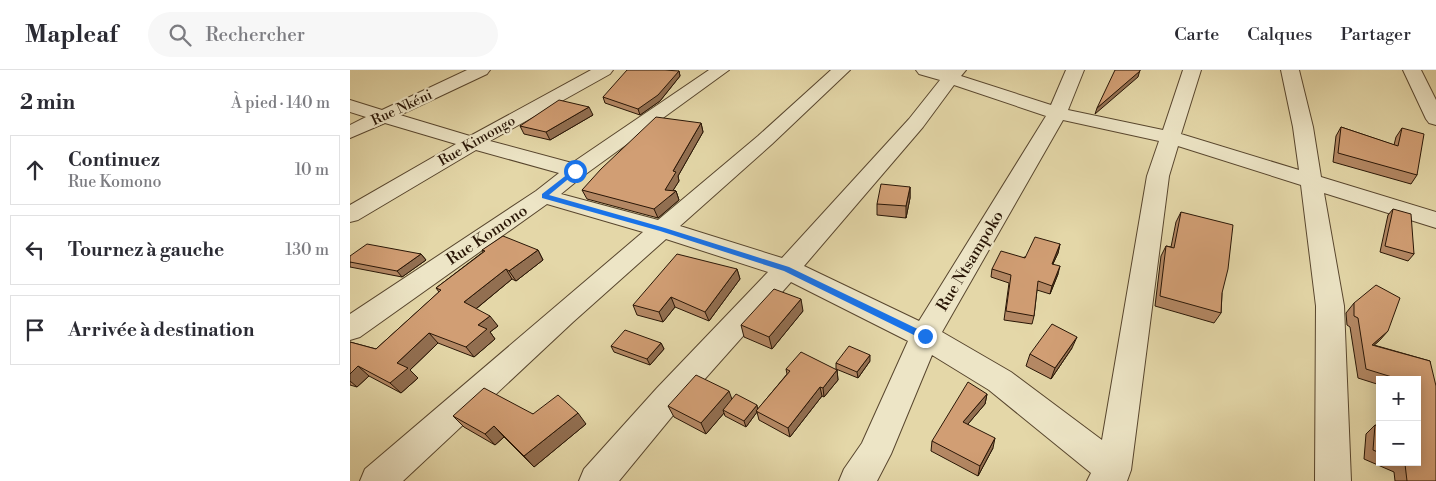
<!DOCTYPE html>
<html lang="fr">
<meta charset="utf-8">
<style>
body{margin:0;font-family:"Libre Bodoni",serif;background:#f7f7f7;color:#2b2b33}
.controls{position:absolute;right:15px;bottom:15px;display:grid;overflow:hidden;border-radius:0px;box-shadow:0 2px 12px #0003}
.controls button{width:45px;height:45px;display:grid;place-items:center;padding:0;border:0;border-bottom:1px solid #e1e1e2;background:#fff;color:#2b2b33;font:25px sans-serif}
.stop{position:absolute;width:15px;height:15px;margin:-11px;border:4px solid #1a73e8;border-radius:50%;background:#fff}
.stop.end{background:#1a73e8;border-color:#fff;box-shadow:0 1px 5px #0008}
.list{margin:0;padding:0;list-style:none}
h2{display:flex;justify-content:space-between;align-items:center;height:65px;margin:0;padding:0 20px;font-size:21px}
h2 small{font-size:16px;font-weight:400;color:#7c7c81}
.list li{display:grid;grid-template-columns:32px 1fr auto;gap:15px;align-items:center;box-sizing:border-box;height:70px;margin:0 10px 10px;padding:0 10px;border:1px solid #e1e1e2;border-radius:0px}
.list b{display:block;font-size:19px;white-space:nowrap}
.list p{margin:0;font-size:16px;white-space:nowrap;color:#7c7c81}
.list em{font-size:16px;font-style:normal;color:#7c7c81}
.icon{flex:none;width:28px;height:28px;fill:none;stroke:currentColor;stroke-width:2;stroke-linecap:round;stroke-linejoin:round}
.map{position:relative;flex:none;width:1086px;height:411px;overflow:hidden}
header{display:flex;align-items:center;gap:30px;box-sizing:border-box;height:70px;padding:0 25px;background:#fff;border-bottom:1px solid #e1e1e2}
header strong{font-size:24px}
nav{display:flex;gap:28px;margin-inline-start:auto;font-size:18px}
.search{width:350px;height:45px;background:#f7f7f7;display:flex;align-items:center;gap:12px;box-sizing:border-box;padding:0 18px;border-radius:28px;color:#7c7c81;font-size:19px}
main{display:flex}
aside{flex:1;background:#fff}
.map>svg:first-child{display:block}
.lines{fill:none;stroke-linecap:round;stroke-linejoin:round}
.minor-casing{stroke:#58462e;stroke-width:2}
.minor{fill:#ede5c6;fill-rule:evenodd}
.wall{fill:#b48864;stroke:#291606}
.shaded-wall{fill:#926f51;stroke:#291606}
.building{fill:#d19e74;stroke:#291606}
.route{fill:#1a73e8}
.labels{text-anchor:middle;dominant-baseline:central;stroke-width:4.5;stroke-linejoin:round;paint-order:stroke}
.far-street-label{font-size:14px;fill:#291606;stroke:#ede5c6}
.street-label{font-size:16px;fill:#291606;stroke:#ede5c6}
</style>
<header>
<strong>Mapleaf</strong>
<div class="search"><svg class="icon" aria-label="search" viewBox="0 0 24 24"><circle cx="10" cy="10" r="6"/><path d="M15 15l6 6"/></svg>Rechercher</div>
<nav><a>Carte</a><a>Calques</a><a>Partager</a></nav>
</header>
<main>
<aside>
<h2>2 min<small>À pied · 140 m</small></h2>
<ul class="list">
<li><svg class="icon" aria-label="ahead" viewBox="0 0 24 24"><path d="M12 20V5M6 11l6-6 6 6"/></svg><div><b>Continuez</b><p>Rue Komono</p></div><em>10 m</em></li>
<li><svg class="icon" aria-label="left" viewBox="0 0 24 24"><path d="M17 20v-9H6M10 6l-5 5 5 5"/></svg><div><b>Tournez à gauche</b></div><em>130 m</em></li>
<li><svg class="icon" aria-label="arrive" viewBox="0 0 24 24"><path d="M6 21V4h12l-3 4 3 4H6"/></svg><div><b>Arrivée à destination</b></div></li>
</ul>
</aside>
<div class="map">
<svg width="1086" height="411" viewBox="0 0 1086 411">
<rect width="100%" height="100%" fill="#e4d7a8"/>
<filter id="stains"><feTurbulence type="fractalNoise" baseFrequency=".004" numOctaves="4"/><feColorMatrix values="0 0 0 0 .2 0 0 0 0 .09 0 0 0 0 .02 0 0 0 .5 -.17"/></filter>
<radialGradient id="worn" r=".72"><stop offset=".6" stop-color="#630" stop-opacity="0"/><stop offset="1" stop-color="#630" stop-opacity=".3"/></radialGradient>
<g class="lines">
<defs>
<path id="minor" d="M117,0H140L137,4L50,45L120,66L241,0H263L260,4L140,71L222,93L359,0H379L233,106L211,124L308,150L408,66L481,0H500L422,74L330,156L432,188L559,49L590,10L569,4L566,0H616L611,6L701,35L716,0H734L718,40L813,60L833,0H851L831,64L949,100L943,57L931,0H949L963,57L971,107L1086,142V158L974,123L994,236L1001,411H965L966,236L951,115L828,76L819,106L781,400L777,411H737L741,403L639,320L582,285L541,384L527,411H489L494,399L512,373L558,271L441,212L329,338L269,411H229L234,399L307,318L418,202L316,169L223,252L53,411H10L15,399L293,162L197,134L10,267L0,270V244L186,121L209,103L126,80L8,150L0,152V135L106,74L35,53L0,68V55L16,47L0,42V30L32,40ZM604,15L696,46L569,251L454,196L573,57ZM713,50L809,71L797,106L752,370L661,302L592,262Z
M1053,0H1071L1086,30V55L1079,53L1076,49Z"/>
</defs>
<use href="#minor" class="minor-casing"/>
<use href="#minor" class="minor"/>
</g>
<path class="wall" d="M329,1L330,6L310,31L290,45L255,33L253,27Z
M243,45L200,70L174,64L170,56Z
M351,53L353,62L328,106L329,111L323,120L326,121L329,130L308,148L237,129L232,120Z
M991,57L1044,75L1046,67L1052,58L1067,105L1061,114L983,92L986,66Z
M560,117V128L556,148L527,145V134Z
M1043,139L1064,184L1058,191L1030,182L1038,145Z
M831,142L872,223L871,243L864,253L805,236L811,186L816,176L821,177L826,152Z
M710,174L708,183L703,194L708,204L700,224L687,220L684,246L682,254L654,250L659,213L641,207L642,199Z
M132,180H188L193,190L166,211L162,209L126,239L148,256L140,262L145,269L124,287L88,273L60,300L68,308L51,323L19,306L7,317L0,315V272L26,279L89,222L86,218L133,182Z
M71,184L76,190L52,207L0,197V192Z
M387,199L390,209L359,251L325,237L313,252L287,245L283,235Z
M1004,233L1030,270L1024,275L1080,291L1086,411H1045L1044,402L1014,389L1016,364L1025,355L1030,357V392H1067V310H1030V315L1008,308L1000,257L997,255L996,243Z
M453,241L422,279L394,267L391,255Z
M311,273L314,279L300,295L264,282L261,276Z
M722,278L701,309L676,296L680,284Z
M520,291L508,308L486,299V293Z
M436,299L487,300L488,310L474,327L472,326L440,367L409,350L407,342L396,357L375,346L374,343L356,364L324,347L318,336L382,329L408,339L437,304Z
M637,324L635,334L618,354L643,378L628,406L581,381L582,371Z
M183,344L236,354L184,397L154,367L145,375L114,357L103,346Z"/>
<path class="shaded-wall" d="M790,0L788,7L745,44L747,38Z
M329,1L330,6L310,31L290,45L288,39Z
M239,37L243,45L200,70L196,62Z
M351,53L353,62L328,106L329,111L319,127L326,121L329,130L308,148L304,139L315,120L323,101Z
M560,117V128L556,148V136Z
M710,174L708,183L699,202L702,194Z
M188,180L193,190L166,211L159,201Z
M71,184L76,190L52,207L47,201Z
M710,196L708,204L700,224L702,216Z
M156,199L162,209L122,242L114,232Z
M387,199L390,209L359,251L355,242Z
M321,227L325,237L313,252L309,242Z
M451,229L453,241L422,279L419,267Z
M140,246L148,256L140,262L145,269L124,287L116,277L128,255Z
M1038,261L1030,270L1014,284L1022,275Z
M79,263L88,273L60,300L68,308L51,323L40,313L47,293Z
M727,267L722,278L701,309L705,298Z
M311,273L314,279L300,295L297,289Z
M520,285V291L508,308L507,302Z
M8,296L19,306L7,317L0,311V304Z
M487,300L488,310L474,327L473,318Z
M470,317L472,326L440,367L438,358Z
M379,321L383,332L373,340L374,343L356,364L351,353Z
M637,324L635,334L612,361L613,352Z
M407,335L408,341H406L407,342L396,357L394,351Z
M228,343L236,354L184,397L174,386Z
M144,356L154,367L145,375L135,364Z
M645,368L643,378L628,406L630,396Z"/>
<path class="building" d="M277,0H315L329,1L308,25L288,39L253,27Z
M765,0H790V1L747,38Z
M209,30L239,37L196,62L170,56Z
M306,47L351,53L323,101L326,102L315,120L326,121L304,139L232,120L251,99Z
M991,57L1048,76L1052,58L1074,64L1067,105L988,83Z
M531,114L560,117L556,136L527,134Z
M1043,139L1061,144L1064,184L1035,176Z
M831,142L883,155L878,199L872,223L871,243L810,226L816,176L824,178Z
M153,166L188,180L159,201L156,199L114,232L140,246L128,255L137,259L116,277L79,263L47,293L58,298L40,313L8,296L0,304V272L26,279L91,220L86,218L135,181L132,180Z
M685,167L710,174L702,194L710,196L702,216L688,211L684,246L656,241L661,205L642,199L651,181L675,188Z
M17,174L71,184L47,201L0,192V186Z
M327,184L387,199L355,242L321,227L309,242L283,235Z
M1026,215L1050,228L1038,261L1022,275L1080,291L1086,316V411H1057L1055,394L1052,392H1067V310H1042V307L1016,299L1008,248L1004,246V233Z
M424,219L451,229L419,267L391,255Z
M702,254L727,267L705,298L680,284Z
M275,260L311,273L297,289L261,276Z
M499,276L520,285L507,302L486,293Z
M451,282L487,300L473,318L470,317L438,358L406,341L440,301L436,299Z
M346,305L379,321L351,353L318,336Z
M618,312L637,324L613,352L645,368L630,396L582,371Z
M134,318L183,344L208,325L228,343L174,386L144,356L135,364L103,346Z
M386,324L407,335L394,351L373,340Z
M1025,355L1030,357V383L1023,380Z"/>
<path class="route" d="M223,100L228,101L199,125L315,158L439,197L578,264L580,266L575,270L572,269L434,201L310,161L192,128V124Z"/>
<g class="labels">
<g class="far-street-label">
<text transform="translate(52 38) rotate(-25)">Rue Nkéni</text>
<text transform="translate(127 71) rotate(-30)">Rue Kimongo</text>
</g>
<g class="street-label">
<text transform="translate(137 165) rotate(-34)">Rue Komono</text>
<text transform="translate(620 191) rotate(-59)">Rue Ntsampoko</text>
</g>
</g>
<rect width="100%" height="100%" filter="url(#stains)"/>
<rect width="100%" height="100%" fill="url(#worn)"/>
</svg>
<div class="controls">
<button>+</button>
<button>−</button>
</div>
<div class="stop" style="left:225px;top:101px"></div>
<div class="stop end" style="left:575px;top:266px"></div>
</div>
</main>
